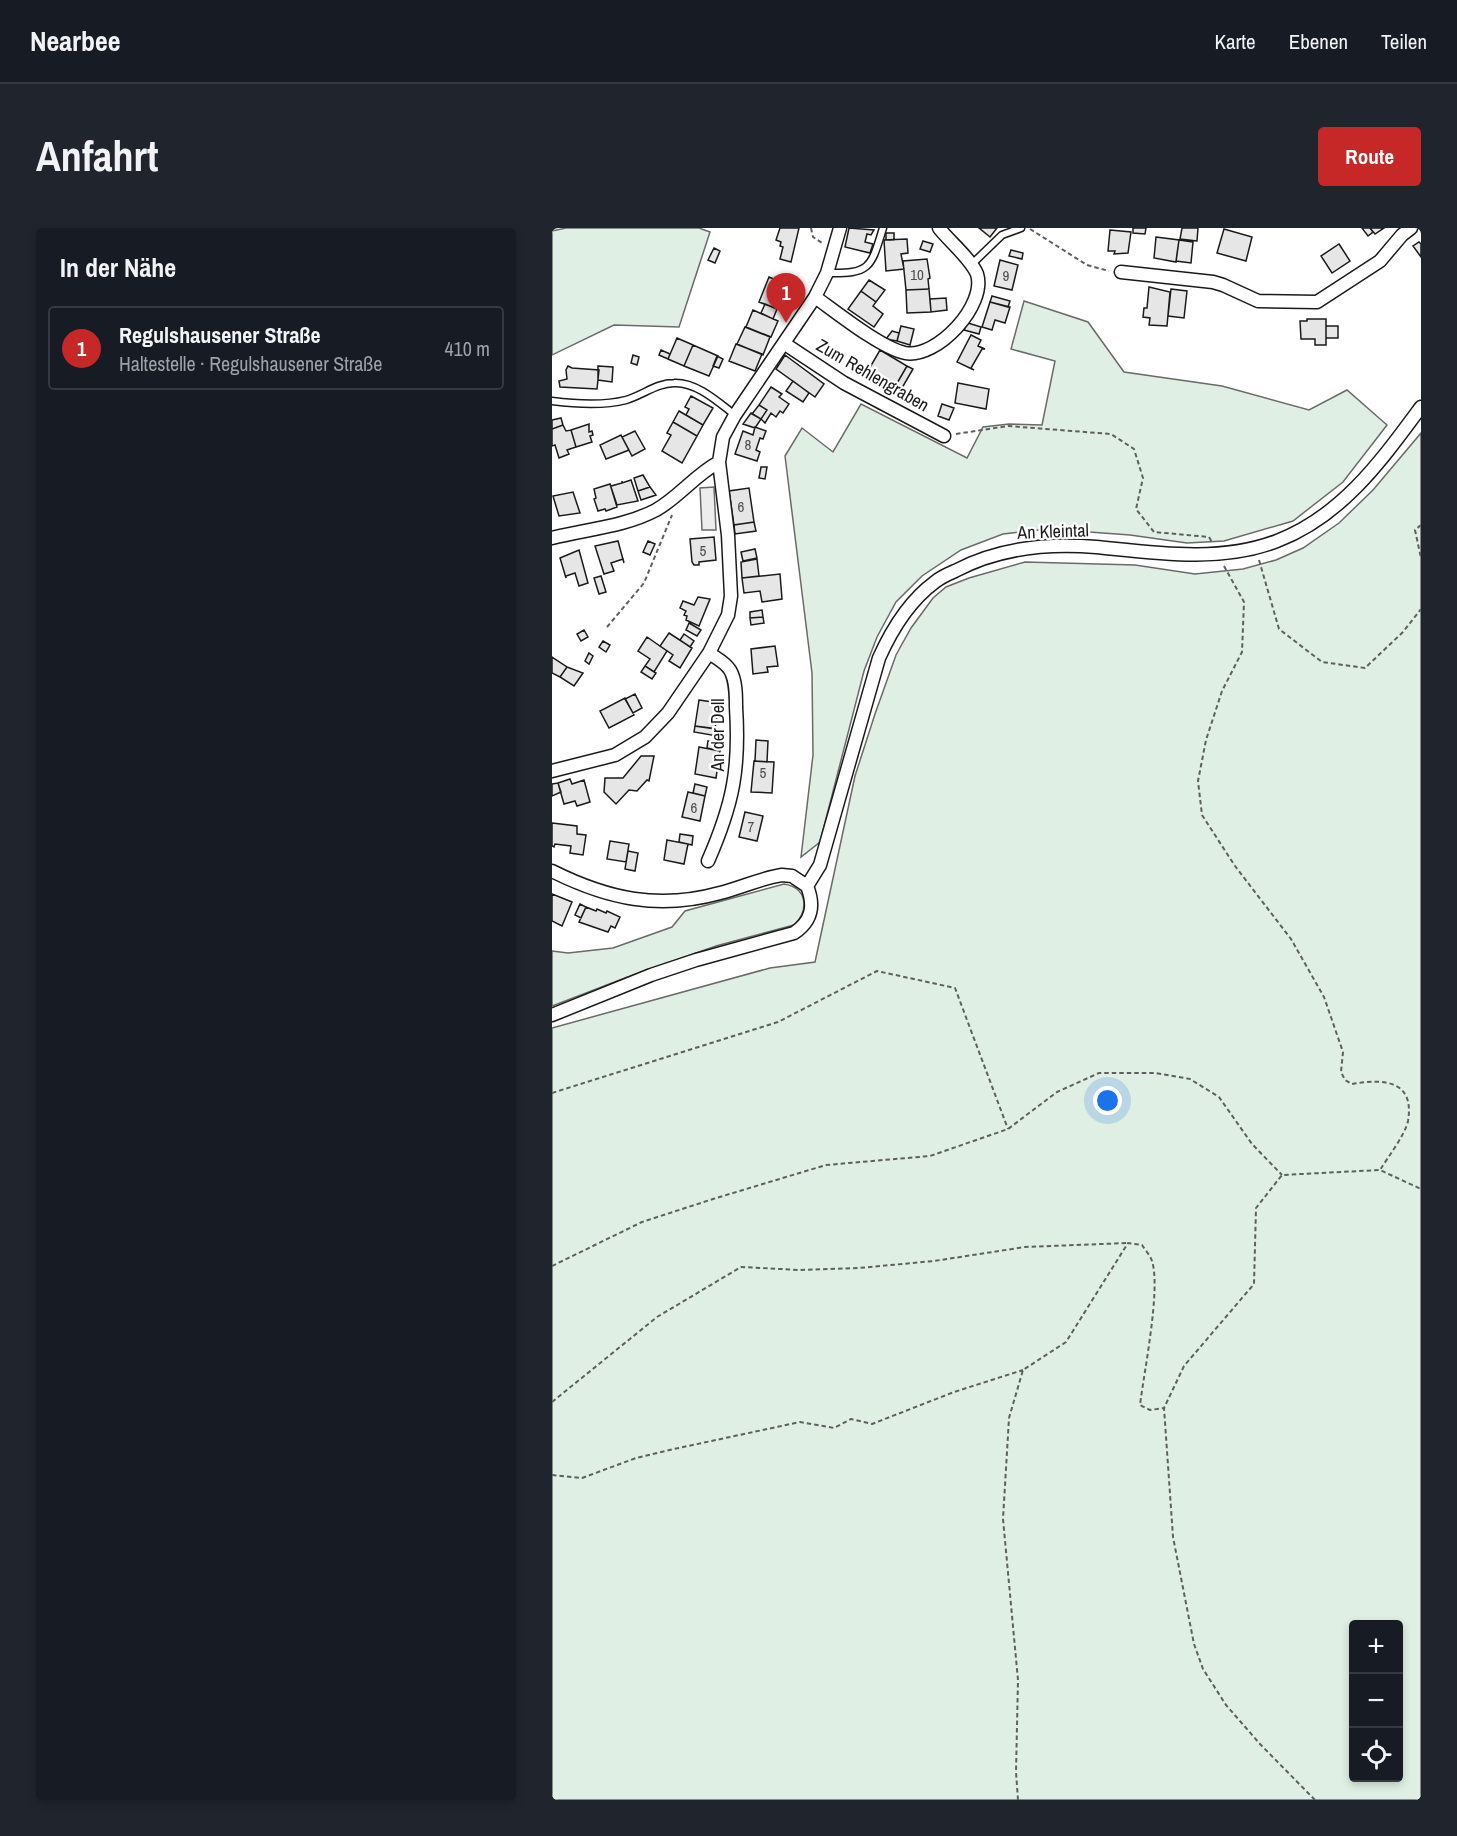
<!DOCTYPE html>
<html lang="de">
<meta charset="utf-8">
<style>
body{margin:0;font-family:"Archivo Narrow",sans-serif;background:#20242c;color:#f1f3f6}
.controls{position:absolute;right:18px;bottom:18px;display:grid;overflow:hidden;border-radius:6px;box-shadow:0 3px 9px #0003}
.controls button{width:54px;height:54px;display:grid;place-items:center;padding:0;border:0;border-bottom:2px solid #363941;background:#171b24;color:#f1f3f6;font:30px sans-serif}
.you{position:absolute;left:556px;top:873px;width:21px;height:21px;margin:-15px;border:4px solid #fff;border-radius:50%;background:#1a73e8;box-shadow:0 0 0 9px #1a73e833}
.badge{display:grid;place-items:center;width:39px;height:39px;border-radius:50%;background:#c62828;color:#fff;font-size:20px;font-weight:700}
.pin{position:absolute;translate:-50% -50px;filter:drop-shadow(0 2px 3px #0008)}
.pin::after{content:'';position:absolute;top:32px;width:21px;height:18px;background:inherit;clip-path:polygon(0 0,100% 0,50% 100%)}
.list{margin:0;padding:0;list-style:none}
h2{display:flex;justify-content:space-between;align-items:center;height:78px;margin:0;padding:0 24px;font-size:26px}
h2 small{font-size:20px;font-weight:400;color:#9ea1a6}
.list li{display:grid;grid-template-columns:39px 1fr auto;gap:18px;align-items:center;box-sizing:border-box;height:84px;margin:0 12px 12px;padding:0 12px;border:2px solid #363941;border-radius:6px}
.list b{display:block;font-size:22px;white-space:nowrap}
.list p{margin:0;font-size:20px;white-space:nowrap;color:#9ea1a6}
.list em{font-size:20px;font-style:normal;color:#9ea1a6}
.icon{flex:none;width:33px;height:33px;fill:none;stroke:currentColor;stroke-width:2;stroke-linecap:round;stroke-linejoin:round}
.map{position:relative;flex:none;width:869px;height:1572px;overflow:hidden;border-radius:6px}
header{display:flex;align-items:center;gap:36px;box-sizing:border-box;height:84px;padding:0 30px;background:#171b24;border-bottom:2px solid #363941}
header strong{font-size:28px}
nav{display:flex;gap:33px;margin-inline-start:auto;font-size:21px}
.intro{display:flex;align-items:center;justify-content:space-between;box-sizing:border-box;height:144px;padding:0 36px}
h1{margin:0;font-size:42px}
.button{padding:15px 27px;border-radius:6px;background:#c62828;color:#fff;font-size:21px;font-weight:700}
main{display:flex;gap:36px;padding:0 36px}
aside{flex:1;background:#171b24;border-radius:6px;box-shadow:0 3px 9px #0003}
.map>svg:first-child{display:block}
.green{fill:#e0efe3;stroke:#6a6a6a;stroke-width:1.5;fill-rule:evenodd}
.parking{fill:#ededed;stroke:#6a6a6a;stroke-width:1.5}
.building{fill:#e6e6e6;stroke:#1a1a1a;stroke-width:1.5}
.lines{fill:none;stroke-linecap:round;stroke-linejoin:round}
.lane-casing{stroke:#1a1a1a;stroke-width:9}
.street-casing{stroke:#1a1a1a;stroke-width:15}
.path{stroke:#5f5f5f;stroke-width:2;stroke-dasharray:4.5 3;stroke-linecap:butt}
.lane{stroke:#fff;stroke-width:6}
.street{stroke:#fff;stroke-width:12}
.labels{text-anchor:middle;dominant-baseline:central;stroke-width:4.5;stroke-linejoin:round;paint-order:stroke}
.number-label{font-size:15px;fill:#4d4d4d}
.street-label{font-size:18px;fill:#1a1a1a;stroke:#fff}
</style>
<header>
<strong>Nearbee</strong>
<nav><a>Karte</a><a>Ebenen</a><a>Teilen</a></nav>
</header>
<div class="intro"><h1>Anfahrt</h1><a class="button">Route</a></div>
<main>
<aside>
<h2>In der Nähe<small></small></h2>
<ul class="list">
<li><span class="badge">1</span><div><b>Regulshausener Straße</b><p>Haltestelle · Regulshausener Straße</p></div><em>410 m</em></li>
</ul>
</aside>
<div class="map">
<svg width="869" height="1572" viewBox="0 0 869 1572">
<rect width="100%" height="100%" fill="#fff"/>
<path class="green" d="M14,0H147L158,4L127,99L62,97L0,127V3Z
M472,73L536,94L572,144L670,158L757,182L795,162L835,197L791,254L741,293L672,313L635,315L578,307L496,301L451,306L409,322L370,348L344,374L325,409L312,443L268,614L249,629L261,527L260,445L233,228L250,200L281,224L309,176L415,230L431,199L457,196L490,197L503,133L459,121Z
M869,205V1572H0V800L218,740L263,734L303,548L323,486L344,427L359,400L381,370L394,359L417,350L473,334L583,337L643,346L691,341L724,332L751,320L787,295L821,262ZM802,1396H846V1550H802Z
M232,656C256,660 257,682 242,697L164,718L73,750L0,778V723L16,725L61,720L120,699L133,683Z"/>
<path class="parking" d="M162,259L164,302H150L148,260Z"/>
<path class="building" d="M228,0H247L239,34L228,31L231,19L228,18L229,14L224,12Z
M297,0L322,2L319,7L315,6L313,14L321,16L318,25L293,19Z
M427,0H445L438,9Z
M581,0H594L593,6L581,5Z
M630,0H646L645,13L628,11Z
M810,0H818L821,4L816,8Z
M818,0H832L823,6Z
M672,1L700,9L694,33L665,25Z
M558,2L579,4L576,25L562,26L563,23H556Z
M334,5H342V12H334Z
M604,9L627,12L624,34L602,30Z
M355,11L356,25L349,26L352,41L334,43L332,12Z
M627,12L641,14L639,35L624,33Z
M371,13L381,16L378,24L368,21Z
M867,14L869,16V29L861,18Z
M787,16L798,33L780,45L769,28Z
M162,20L168,23L163,35L156,32Z
M459,22L471,25L470,31L457,28Z
M375,31L378,50L376,51L377,61L354,62L351,33Z
M448,32L466,37L460,62L442,58Z
M217,49L236,57L226,81L207,74Z
M317,52L333,62L324,74L309,63Z
M597,59L618,64L615,98L597,97L598,90L591,89L592,80H595Z
M377,61L379,84L355,85L354,62Z
M619,61L635,63L632,90L616,88Z
M309,63L324,74L321,78L331,86L322,99L296,81Z
M440,68L458,73L456,79L438,74Z
M394,70L395,82L379,84L378,71Z
M438,74L458,79L453,95L443,92L440,102L430,99Z
M213,76L225,81L221,91L209,85Z
M201,82L226,93L219,109L194,99Z
M755,91H774V117H763V111H749L748,93H755Z
M416,95L429,99L427,106L412,102Z
M349,98L362,101L358,117L345,113Z
M774,98H786V110H774Z
M193,99L218,109L211,127L185,116Z
M340,103L347,105L345,113L334,111Z
M419,107L429,112L426,118L433,121H430L419,140L422,142L405,134Z
M125,110L141,117L132,138L116,131Z
M184,116L210,126L203,143L177,133Z
M141,117L166,128L157,148L132,138Z
M109,122L118,126L116,131L107,127Z
M328,122L355,138L344,157L317,141Z
M81,127L87,129L85,137L79,135Z
M233,127L272,156L263,169L224,141Z
M165,128L171,131L167,140L161,138Z
M16,138L20,140L47,142L45,161L8,159L7,153L15,151L14,142Z
M46,138L61,139L60,154L46,152Z
M355,138L361,141L350,160L344,157Z
M241,153L257,165L251,174L234,163Z
M406,155L437,161L434,181L403,175Z
M219,159L230,166L227,169L237,176L231,185L228,183L224,189L219,185L213,195L209,191L215,182L207,177Z
M139,168L161,180L151,197L134,187L137,181L133,179Z
M390,176L402,180L397,192L386,188Z
M207,177L215,182L209,191L200,186Z
M127,183L151,197L145,208L121,194Z
M199,185L209,191L203,200L191,196Z
M9,190L11,197L0,201V192Z
M121,194L145,208L130,235L110,223L119,207L115,205Z
M37,196V204L40,203L41,207L38,208L40,214L24,219L19,202Z
M11,197L14,203L19,202L24,219L15,222L17,226L7,230L3,217L0,218V201Z
M203,199L214,203L211,211L208,210L204,222L208,224L205,233L183,226L191,203L201,207Z
M83,203L93,221L80,228L70,209Z
M69,207L77,222L54,231L48,217Z
M209,239H215L213,251L207,250Z
M91,247L98,259L86,263L82,250Z
M79,252L86,273L65,277L58,256L59,258L70,255V253V255Z
M58,256L65,279L54,283L53,281L46,283L42,271L44,270L42,261Z
M98,259L104,267L89,272L86,263Z
M197,260L202,294L182,297L177,263Z
M21,264L28,285L7,288L1,268Z
M202,294L204,303L183,306L182,297Z
M162,309L164,332L147,334V337H142L140,334L138,311Z
M66,313L72,335L71,331L59,335L62,343L52,346L43,318Z
M96,313L103,316L98,327L91,324Z
M203,321L205,330L191,333L189,324Z
M27,322L36,355L27,358L23,345L14,348V350L8,330Z
M205,331L207,348L190,350L189,334Z
M228,346L230,371L210,374L208,363L192,365L190,350Z
M49,348L54,364L47,366L42,350Z
M146,369L158,371L147,398L134,392L135,388L132,387L134,383L128,380L131,373L142,377Z
M210,382L211,389L198,390V384Z
M211,389L212,395L199,397L198,390Z
M137,395L149,402L145,408L134,402Z
M32,402L36,409L29,413L25,406Z
M117,405L140,420L128,440L117,433L121,427L108,418Z
M132,406L142,413L138,419L128,412Z
M95,409L115,423L102,444L93,438L98,431L86,423Z
M51,413L58,417L54,424L47,419Z
M223,418L226,438L215,439L216,444L201,446L199,421Z
M37,425L41,428L37,436L33,433Z
M0,429L15,439L8,449L0,445Z
M93,438L104,445L100,451L89,444Z
M15,439L31,445L22,458L8,449Z
M83,466L90,480L81,485L73,471Z
M73,470L82,487L57,500L48,483Z
M147,472L167,475L163,501L143,498Z
M143,498L166,501L165,508L142,504Z
M204,512L216,513L215,534L203,533Z
M156,513L170,516L168,523L155,520Z
M147,519L168,523L164,550L143,546Z
M89,528H102L97,553L95,552L85,563L77,562L64,576L52,564L53,550H71Z
M202,533L222,534L220,565L199,564Z
M18,551L20,556L32,552L38,574L25,578L23,573L12,576L6,555Z
M6,555L9,564L0,568V556Z
M143,556L155,559L153,568L141,565Z
M136,564L153,568L148,593L130,589Z
M193,584L211,588L205,613L187,609Z
M0,595L25,598V606L34,607L31,627L18,625L19,618L3,616L2,619L0,618Z
M128,606L141,608L140,617L127,614Z
M115,612L136,616L132,636L112,632Z
M58,613L77,616L74,634L55,631Z
M76,623L86,625L83,643L73,641Z
M0,666L20,674L10,698L0,693Z
M28,676L34,679L29,690L23,687Z
M34,679L44,683L45,681L54,685L55,683L68,689L63,700L59,698L56,704L27,694Z"/>
<g class="lines">
<defs>
<path id="lane" d="M420,36L450,7L469,0
M276,45C319,46 319,39 331,0
M0,173C23,176 51,178 74,172C91,167 105,155 122,155C145,154 166,174 183,187"/>
<path id="street" d="M569,44L661,54L671,57L706,73L765,74L828,33L850,7L859,0
M263,69C284,84 329,120 353,125C385,131 435,77 425,46C419,31 397,13 387,0
M233,116L292,155L392,208
M0,310C35,301 72,299 104,282C127,269 143,247 167,234
M0,543L63,527L93,509L116,485L157,425L176,387L179,368L176,307L167,234L171,209L183,187L263,69L275,45L288,0
M156,633C181,576 188,541 184,479C184,467 184,452 178,442C173,434 164,430 157,425
M0,643C56,671 107,682 168,665C189,660 209,650 230,647L240,648L255,658C263,678 260,693 242,705L144,732L99,747L0,787
M255,658L268,637L327,430C340,401 357,373 383,354C389,349 396,346 403,343C446,320 495,315 544,319C603,325 668,335 725,313C790,288 829,233 869,179"/>
</defs>
<use href="#lane" class="lane-casing"/>
<use href="#street" class="street-casing"/>
<path class="path" d="M259,0L261,9L270,15
M478,1L535,37L557,43
M404,206L456,198L559,206L582,221L591,250L584,281L602,304L657,309L660,314
M869,297L863,302L869,330
M707,332L727,401L770,434L813,440L851,404L869,381
M672,338L692,374L690,424L670,463L654,512L646,553L650,587L683,638L739,711L772,769L791,824L789,844L793,852L800,856C830,851 863,851 856,893C853,907 836,929 828,942
M55,399L92,355L120,287
M0,865L226,794L325,743L403,760L456,901
M0,1038L90,994L161,971L274,937L378,928L456,901L505,864L547,845H603L638,851L667,869L700,916L730,947
M0,1174L105,1089L189,1039L248,1042L307,1040L382,1033L473,1019L576,1015
M0,1247L30,1250L84,1230L122,1221L248,1194L282,1200L299,1191L320,1196L402,1164L471,1142
M466,1572L464,1544L466,1452L451,1291L457,1190L471,1142L514,1114L576,1015L590,1017C593,1022 598,1027 600,1033C609,1061 592,1144 588,1177L598,1182L612,1180
M763,1572L708,1516L674,1477L651,1441L642,1416L621,1309L612,1180L632,1138L702,1056L704,980L730,947L828,942L869,961"/>
<use href="#lane" class="lane"/>
<use href="#street" class="street"/>
</g>
<g class="labels">
<g class="number-label">
<text x="365" y="46">10</text>
<text x="454" y="47">9</text>
<text x="196" y="216">8</text>
<text x="189" y="278">6</text>
<text x="151" y="322">5</text>
<text x="211" y="544">5</text>
<text x="142" y="579">6</text>
<text x="199" y="598">7</text>
</g>
<g class="street-label">
<text transform="translate(321 147) rotate(30)">Zum Rehlengraben</text>
<text transform="translate(501 303) rotate(-2)">An Kleintal</text>
<text transform="translate(165 507) rotate(-90)">An der Dell</text>
</g>
</g>
</svg>
<div class="controls">
<button>+</button>
<button>−</button>
<button><svg class="icon" aria-label="locate" viewBox="0 0 24 24"><circle cx="12" cy="12" r="6"/><path d="M12 2v4M12 18v4M2 12h4M18 12h4"/></svg></button>
</div>
<div class="you"></div>
<div class="pin badge" style="left:234px;top:95px">1</div>
</div>
</main>
